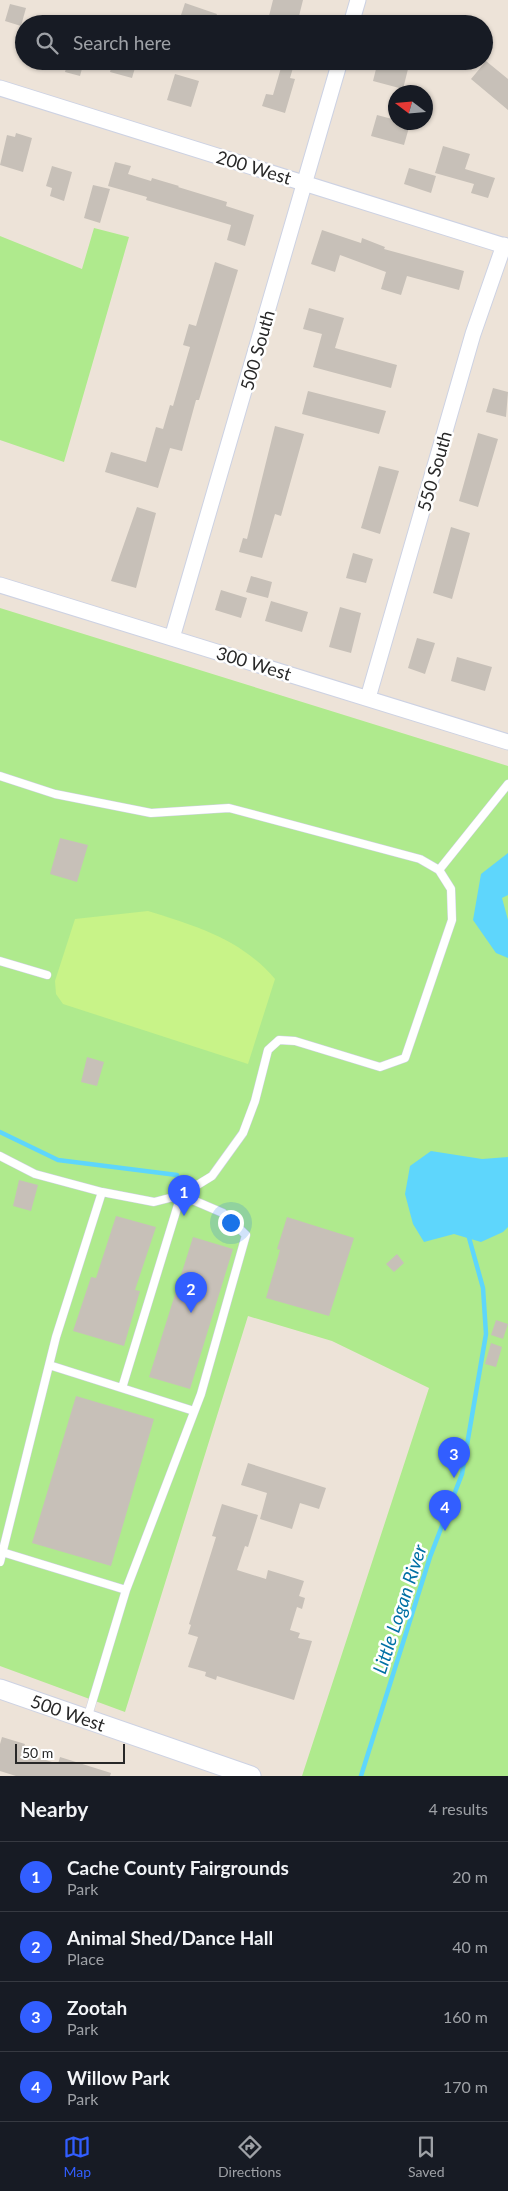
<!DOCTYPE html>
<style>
body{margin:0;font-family:Lato,sans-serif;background:#20242c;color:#f1f3f6}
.compass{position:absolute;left:388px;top:85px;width:45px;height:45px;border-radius:50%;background:#171b24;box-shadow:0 1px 4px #0004;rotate:286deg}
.scale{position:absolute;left:15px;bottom:12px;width:110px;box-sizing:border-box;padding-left:5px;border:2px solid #282828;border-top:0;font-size:14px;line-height:18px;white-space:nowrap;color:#282828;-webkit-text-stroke:4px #fff;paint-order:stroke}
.you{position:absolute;left:230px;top:1222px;width:18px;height:18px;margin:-12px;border:4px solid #fff;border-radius:50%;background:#1a73e8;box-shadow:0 0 0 8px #1a73e833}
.badge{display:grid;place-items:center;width:32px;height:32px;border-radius:50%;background:#325eff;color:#fff;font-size:16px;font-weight:700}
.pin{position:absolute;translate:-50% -41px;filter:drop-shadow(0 1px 2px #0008)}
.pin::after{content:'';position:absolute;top:26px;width:18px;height:15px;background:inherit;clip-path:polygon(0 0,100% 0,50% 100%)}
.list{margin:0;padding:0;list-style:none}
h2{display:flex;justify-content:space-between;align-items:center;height:65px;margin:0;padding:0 20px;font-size:21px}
h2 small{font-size:16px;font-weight:400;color:#9ea1a6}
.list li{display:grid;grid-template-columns:32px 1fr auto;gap:15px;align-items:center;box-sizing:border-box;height:70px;padding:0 20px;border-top:1px solid #363941}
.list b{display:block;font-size:19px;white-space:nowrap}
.list p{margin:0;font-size:16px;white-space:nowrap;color:#9ea1a6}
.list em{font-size:16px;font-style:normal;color:#9ea1a6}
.icon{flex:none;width:28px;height:28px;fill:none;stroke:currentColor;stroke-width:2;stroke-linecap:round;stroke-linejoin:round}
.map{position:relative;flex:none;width:508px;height:1776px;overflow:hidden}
.search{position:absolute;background:#171b24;box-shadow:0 1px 4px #0004;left:15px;right:15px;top:15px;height:55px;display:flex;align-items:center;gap:12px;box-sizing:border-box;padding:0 18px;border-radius:28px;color:#9ea1a6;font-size:19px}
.sheet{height:345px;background:#171b24}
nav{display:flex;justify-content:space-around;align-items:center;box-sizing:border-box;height:70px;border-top:1px solid #363941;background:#171b24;font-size:14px;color:#9ea1a6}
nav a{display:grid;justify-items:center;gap:2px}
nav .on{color:#325eff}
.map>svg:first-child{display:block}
.green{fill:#afea8d}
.pitch{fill:#c8f388}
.water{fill:#5ed6fc}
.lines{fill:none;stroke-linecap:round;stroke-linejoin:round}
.stream{stroke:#5ed6fc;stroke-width:4.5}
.building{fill:#c7c0b8}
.service-casing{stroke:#cdd2e3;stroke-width:9}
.minor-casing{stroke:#cdd2e3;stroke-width:17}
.tertiary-casing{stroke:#cdd2e3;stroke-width:21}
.service{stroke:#fff;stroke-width:8}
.minor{stroke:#fff;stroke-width:15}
.tertiary{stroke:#fff;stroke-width:19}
.labels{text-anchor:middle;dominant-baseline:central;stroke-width:5;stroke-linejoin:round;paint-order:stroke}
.street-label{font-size:18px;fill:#282828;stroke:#fff}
.water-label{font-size:19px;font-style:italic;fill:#0070a4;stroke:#fff}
</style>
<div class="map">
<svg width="508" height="1776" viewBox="0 0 508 1776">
<rect width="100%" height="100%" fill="#ede3d8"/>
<path class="green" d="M94,228L129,237L64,462L0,440V236L82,269Z
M0,608L508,766V1776H302L429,1388L332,1341L248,1316L125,1712L0,1666Z"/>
<path class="pitch" d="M148,911C196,926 241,939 275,979L248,1064L63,1004L56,994L55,981L75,919Z"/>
<path class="water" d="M508,853V895L502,898L508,920V958L496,953L473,920L481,874Z
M431,1151L482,1159L508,1157V1227L503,1232L481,1242L454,1234L424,1242L413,1224L405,1194L410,1166Z"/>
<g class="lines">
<path class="stream" d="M0,1132L58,1160L177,1175
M361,1776L430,1557L462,1474L486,1334L483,1288L468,1234"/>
</g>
<path class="building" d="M273,0H303L297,24H267Z
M185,3L217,14L213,24H186L179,21Z
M10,4L26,8L21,26L5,21Z
M68,61H84L80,76L65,72Z
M113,61H137L132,78L110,72Z
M283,61H295L290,78L295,79L285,113L262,106L266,94L273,95Z
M378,61L408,69L403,89L373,81Z
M486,61L508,79V110L471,79Z
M175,74L199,81L191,107L167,100Z
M377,115L396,120V122L410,124L404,145L371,136Z
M16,133L32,138L23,172L0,165L7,135L15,137Z
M443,146L470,154L465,169L495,178L488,198L471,193L474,184L435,173Z
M115,162L131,166L128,174L151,181L152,178L179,186L178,187L227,202L226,206L254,215L245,246L227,240L231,225L146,200L147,197L108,186Z
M52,166L72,172L64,201L50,196L52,188L46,186Z
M409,168L436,176L431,193L404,184Z
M93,185L110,189L100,223L84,218Z
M322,230L361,243L362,238L385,247L384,249L464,271L459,290L407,276L401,295L381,289L386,272L340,255L335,272L311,264Z
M215,262L238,270L199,400H196L182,451L170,448L158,488L105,472L111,452L146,462L156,427L163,429L170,405L173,406L190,347L183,345L189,324L196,326Z
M309,308L344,318L335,348L397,365L391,388L313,367L322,334L303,329Z
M493,388L508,392L506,417L486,412Z
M308,391L386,411L379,434L302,414Z
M275,426L304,434L281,516L275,514L262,558L239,552L243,538L247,539Z
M478,433L498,439L478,507L459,501Z
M379,466L399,471L380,534L361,528Z
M137,507L156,513L136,588L111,581Z
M451,527L470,533L452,599L433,593Z
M353,553L373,559L366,583L346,578Z
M251,576L272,582L268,598L246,592Z
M221,590L247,598L241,618L215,610Z
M271,601L308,612L302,632L265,621Z
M340,607L361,613L351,653L329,647Z
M417,638L435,643L425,674L408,668Z
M457,657L492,667L485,691L451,681Z
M60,838L88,845L77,882L50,874Z
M87,1057L104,1062L97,1086L81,1082Z
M19,1180L38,1185L31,1211L13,1206Z
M116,1216L156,1227L135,1290L140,1291L124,1346L73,1331L91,1277L96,1278Z
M287,1217L354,1238L329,1316L266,1298L280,1250L277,1249Z
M193,1237L233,1249L190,1389L149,1377Z
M397,1254L404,1263L394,1272L386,1264Z
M496,1320L508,1324L503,1339L491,1335Z
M491,1343L502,1347L496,1367L485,1364Z
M76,1396L154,1419L111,1566L32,1543Z
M248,1463L326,1488L319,1509L300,1503L292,1529L260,1519L267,1493L241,1485Z
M222,1504L258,1515L248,1547L245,1546L237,1570L266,1579L268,1570L304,1581L299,1596L305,1598L302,1609L297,1607L290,1630L300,1633L298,1638L312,1641L294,1700L217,1676L216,1680L205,1676L206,1672L188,1667L198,1637L188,1634L191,1625L189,1624L216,1537L212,1536Z
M2,1737L25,1744L22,1752L58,1764L60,1757L111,1773L110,1776H16L0,1771V1744Z"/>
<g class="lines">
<defs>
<path id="service" d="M0,776L55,794L151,813L229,808L420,859L439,870L451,889L452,920L405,1058L380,1067L295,1041L279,1040L268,1050L255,1101L243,1133L212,1176L181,1195L154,1202L102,1192L35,1174L0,1156
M439,870L508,784
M0,961L47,975
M49,1365L194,1411
M2,1552L126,1590
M0,1562L56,1337L102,1192
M87,1719L126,1590L201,1394L246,1235L223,1213L181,1195L122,1388"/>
<path id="minor" d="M351,24L358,0
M0,88L508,247
M0,585L508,742
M172,638L340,61
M368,698L473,334L504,245"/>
<g id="tertiary">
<path id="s1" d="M0,1689L251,1776"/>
</g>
</defs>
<use href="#service" class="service-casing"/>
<use href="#minor" class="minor-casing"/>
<use href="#tertiary" class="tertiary-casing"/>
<use href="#service" class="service"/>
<use href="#minor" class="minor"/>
<use href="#tertiary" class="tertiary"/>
</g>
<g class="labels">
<g class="street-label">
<text transform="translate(254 167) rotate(17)">200 West</text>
<text transform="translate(257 350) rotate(-74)">500 South</text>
<text transform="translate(434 471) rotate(-74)">550 South</text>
<text transform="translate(254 663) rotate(17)">300 West</text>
<text stroke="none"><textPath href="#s1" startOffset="72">500 West</textPath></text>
</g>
<g class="water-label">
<text transform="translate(399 1609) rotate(-72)">Little Logan River</text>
</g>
</g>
</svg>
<svg class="compass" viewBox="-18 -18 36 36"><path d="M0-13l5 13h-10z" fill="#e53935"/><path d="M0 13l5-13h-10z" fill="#9ea1a6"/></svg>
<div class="scale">50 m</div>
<div class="you"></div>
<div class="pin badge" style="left:184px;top:1216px">1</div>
<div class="pin badge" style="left:191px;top:1313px">2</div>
<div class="pin badge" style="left:454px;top:1478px">3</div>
<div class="pin badge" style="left:445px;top:1531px">4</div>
<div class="search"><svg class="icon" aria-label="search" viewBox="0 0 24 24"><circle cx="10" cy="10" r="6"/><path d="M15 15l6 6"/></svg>Search here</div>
</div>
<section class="sheet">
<h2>Nearby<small>4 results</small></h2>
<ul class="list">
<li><span class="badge">1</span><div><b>Cache County Fairgrounds</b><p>Park</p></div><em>20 m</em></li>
<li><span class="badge">2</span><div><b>Animal Shed/Dance Hall</b><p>Place</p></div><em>40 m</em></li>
<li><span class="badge">3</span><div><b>Zootah</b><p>Park</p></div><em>160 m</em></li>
<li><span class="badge">4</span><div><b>Willow Park</b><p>Park</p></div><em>170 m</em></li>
</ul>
</section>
<nav>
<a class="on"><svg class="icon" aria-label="map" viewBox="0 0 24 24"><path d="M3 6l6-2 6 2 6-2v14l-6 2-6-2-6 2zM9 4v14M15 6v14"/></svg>Map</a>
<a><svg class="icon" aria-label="directions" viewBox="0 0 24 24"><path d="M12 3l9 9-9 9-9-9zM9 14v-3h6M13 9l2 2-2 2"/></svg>Directions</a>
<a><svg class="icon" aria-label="saved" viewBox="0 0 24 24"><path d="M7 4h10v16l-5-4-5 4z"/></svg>Saved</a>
</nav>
